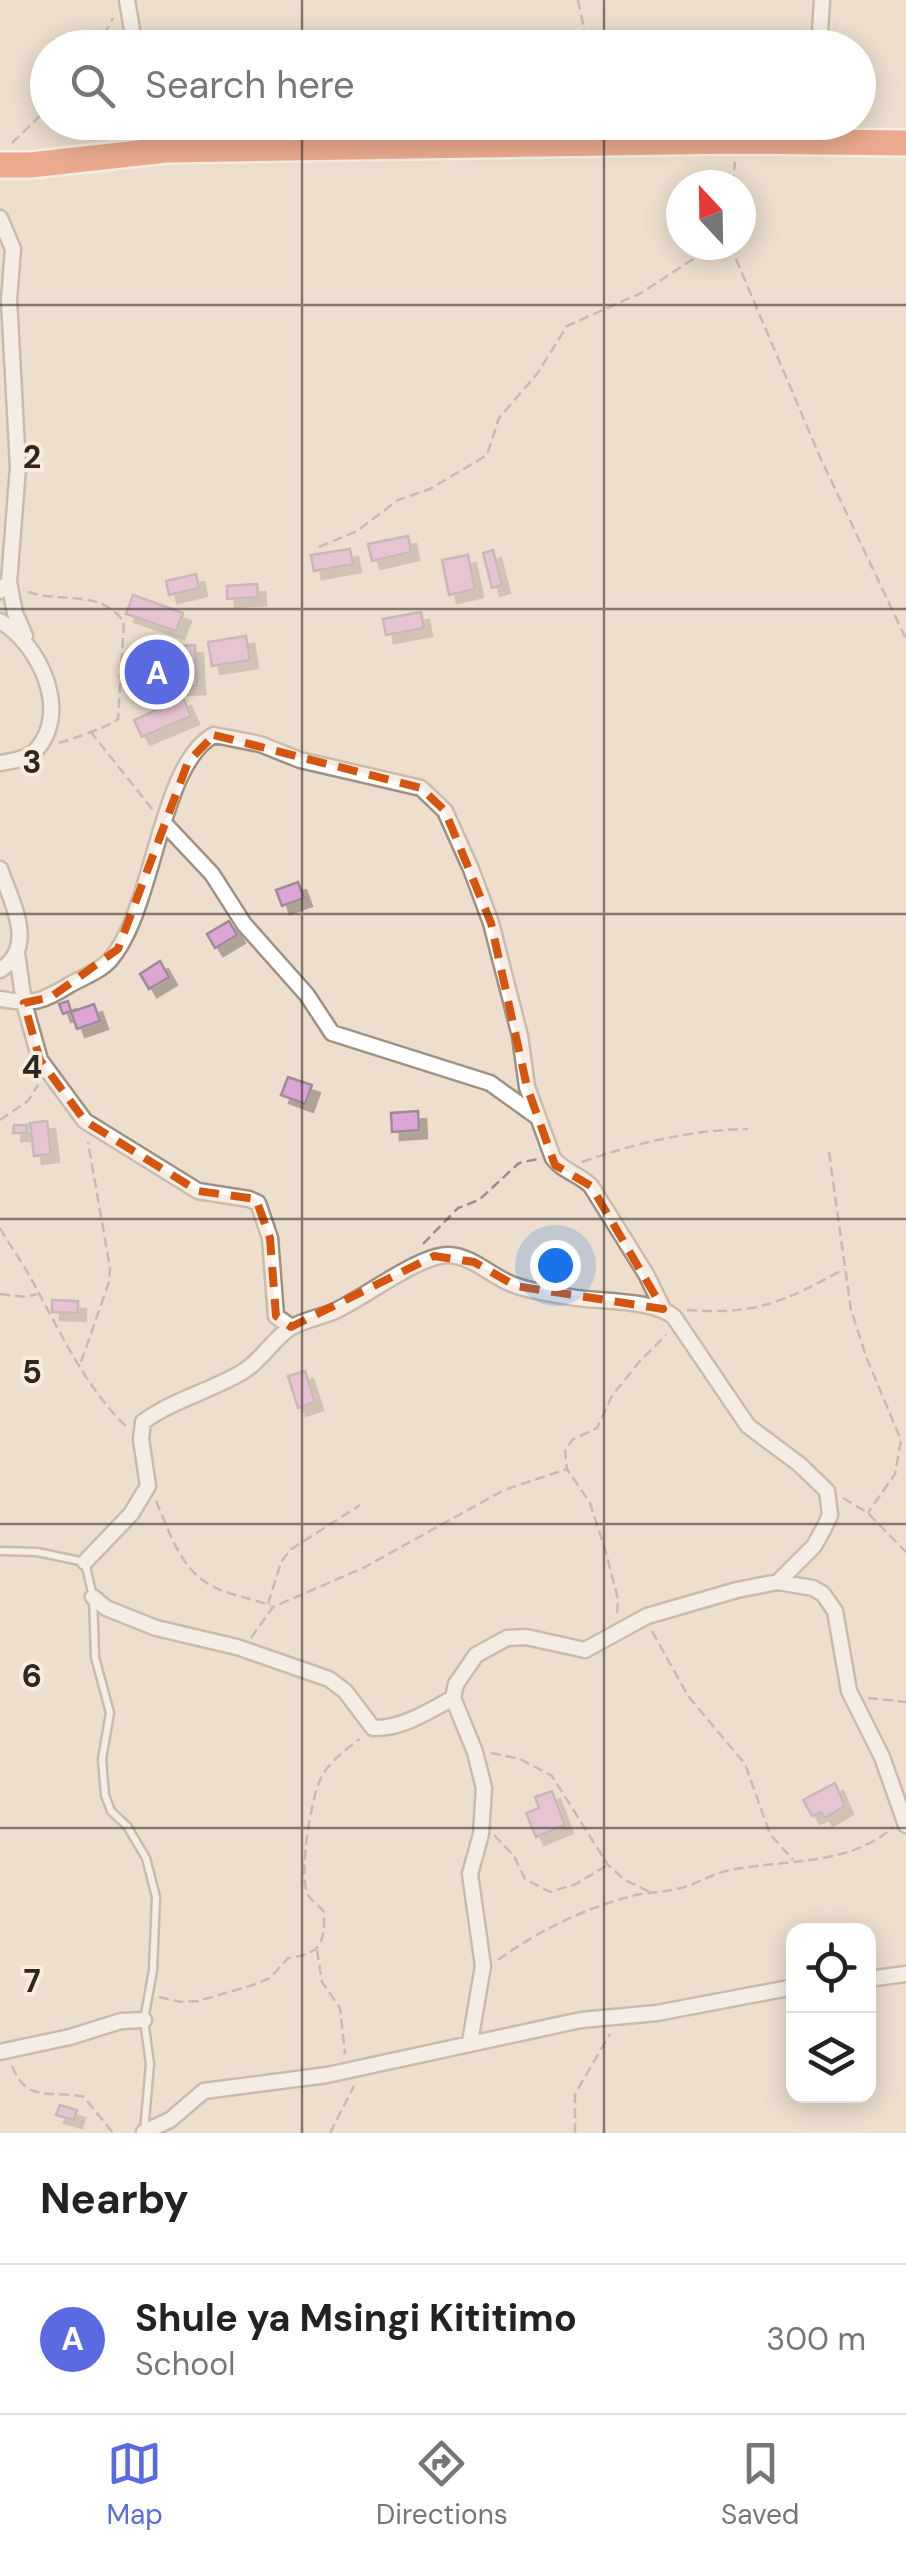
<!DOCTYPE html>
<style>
body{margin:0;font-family:"DM Sans",sans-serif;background:#f2f2f2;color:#222}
.controls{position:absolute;right:30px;bottom:30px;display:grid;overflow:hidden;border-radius:20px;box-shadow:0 5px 25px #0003}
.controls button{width:90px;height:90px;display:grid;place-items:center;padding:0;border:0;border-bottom:2px solid #e0e0e0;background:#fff;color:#222;font:50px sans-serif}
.compass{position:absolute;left:666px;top:170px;width:90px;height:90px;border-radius:50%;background:#fff;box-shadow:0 5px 25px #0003;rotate:338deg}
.you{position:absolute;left:555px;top:1265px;width:35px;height:35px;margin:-25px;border:8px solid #fff;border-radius:50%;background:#1a73e8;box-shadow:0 0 0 15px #1a73e833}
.badge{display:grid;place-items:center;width:65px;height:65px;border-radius:50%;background:#5c6ae1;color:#fff;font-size:32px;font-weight:700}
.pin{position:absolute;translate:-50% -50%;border:5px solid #fff;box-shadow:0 2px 10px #0006}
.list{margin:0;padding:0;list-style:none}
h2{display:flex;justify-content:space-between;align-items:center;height:130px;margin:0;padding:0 40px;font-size:42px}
h2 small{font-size:32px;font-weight:400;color:#767676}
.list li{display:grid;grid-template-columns:65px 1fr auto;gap:30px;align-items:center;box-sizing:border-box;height:150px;padding:0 40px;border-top:2px solid #e0e0e0}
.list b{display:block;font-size:38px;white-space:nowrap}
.list p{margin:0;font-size:32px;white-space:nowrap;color:#767676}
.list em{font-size:32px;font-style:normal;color:#767676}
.icon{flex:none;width:55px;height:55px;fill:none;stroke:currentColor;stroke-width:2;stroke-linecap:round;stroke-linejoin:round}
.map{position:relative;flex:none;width:906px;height:2133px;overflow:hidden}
.search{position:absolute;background:#fff;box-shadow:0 5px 25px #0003;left:30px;right:30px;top:30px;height:110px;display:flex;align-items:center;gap:25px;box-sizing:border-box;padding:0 35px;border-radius:55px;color:#767676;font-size:38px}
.sheet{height:280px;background:#fff}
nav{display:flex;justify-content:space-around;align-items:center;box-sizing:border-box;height:140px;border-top:2px solid #e0e0e0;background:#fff;font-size:28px;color:#767676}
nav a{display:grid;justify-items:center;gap:5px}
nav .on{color:#5c6ae1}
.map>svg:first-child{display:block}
.building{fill:#dda4d6;stroke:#9c8c99;stroke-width:2.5;filter:url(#shadow)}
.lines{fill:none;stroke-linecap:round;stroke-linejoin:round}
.lane-casing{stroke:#9f9182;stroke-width:11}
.street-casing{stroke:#9f9182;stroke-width:19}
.highway-casing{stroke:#fff;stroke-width:30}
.path{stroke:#9b9083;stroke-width:2.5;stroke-dasharray:10 5;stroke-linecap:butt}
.lane{stroke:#fff;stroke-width:6}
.street{stroke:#fff;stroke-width:14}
.highway{stroke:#e96a40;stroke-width:25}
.marked{fill:none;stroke:#d5540e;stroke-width:8;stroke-dasharray:20 12;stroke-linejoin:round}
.grid{fill:none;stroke:#2d2721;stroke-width:2.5;stroke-opacity:0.55}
.grid-label{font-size:32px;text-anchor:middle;font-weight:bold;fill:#2d2721;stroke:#faebdb;stroke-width:8;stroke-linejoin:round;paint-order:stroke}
</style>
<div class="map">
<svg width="906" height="2133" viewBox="0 0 906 2133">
<defs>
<filter id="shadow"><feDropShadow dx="8" dy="8" stdDeviation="0" flood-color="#0004"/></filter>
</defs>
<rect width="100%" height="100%" fill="#eddecd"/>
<path class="building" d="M64,37L68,46L52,48L53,41Z
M408,536L411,552L372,561L368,544Z
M350,549L353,564L314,571L311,555Z
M493,550L502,585L492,588L483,553Z
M468,555L475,589L449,595L442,560Z
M196,574L199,588L169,595L166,581Z
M257,584L258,597L227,599V586Z
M133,595L183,613L176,631L126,614Z
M421,612L424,628L386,635L383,619Z
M246,636L250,660L212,666L208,642Z
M195,645L197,686L180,687L177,646Z
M183,698L191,716L142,737L134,720Z
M298,882L304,898L282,906L276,890Z
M229,921L237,935L215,948L207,934Z
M160,961L169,977L149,989L140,974Z
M68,1001L71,1011L63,1014L59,1004Z
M94,1004L100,1021L77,1029L71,1012Z
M288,1077L312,1085L305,1104L281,1095Z
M418,1111L419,1130L392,1132L391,1113Z
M47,1121L51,1154L34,1156L30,1123Z
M14,1125H27V1133H13Z
M52,1300L78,1301V1313L52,1312Z
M305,1371L315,1402L298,1408L288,1376Z
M835,1783L845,1806L825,1818L821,1812L812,1816L803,1800Z
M552,1791L565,1825L536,1837L526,1813L539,1808L535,1797Z
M60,2105L77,2110L74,2120L56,2115Z"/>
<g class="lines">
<defs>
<path id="lane" d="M0,1551L37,1552L85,1562L93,1597L95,1657L110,1713L102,1759L105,1795L111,1811L127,1826L146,1858L156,1897L153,1970L144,2020L150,2064L144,2132"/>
<path id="street" d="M127,0L135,48
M819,48L822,0
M138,122L139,152
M737,141L749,122
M0,218L13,249L9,300L18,467L9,582L0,591
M9,582L15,613L25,636
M0,621C38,643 72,711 36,750C28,759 12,761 0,763
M164,823L212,874L244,924L307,995L332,1033L490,1083L536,1116
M0,869C11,901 38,947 0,970
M17,953L24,1003L40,1060L85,1121L198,1191L249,1199L258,1203L270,1238L276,1316L291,1327
M0,999C35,1005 41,1002 71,984C84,977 100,971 110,960C155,909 159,764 214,735L260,744L300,760L421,788L445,811L471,869L491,923L520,1036L527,1087L553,1158C561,1170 580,1175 591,1186L646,1274L663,1309
M85,1562L131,1514L148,1486L141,1439L143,1422C173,1400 207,1392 239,1374C261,1362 271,1341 290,1328C301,1321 320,1317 333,1312C364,1298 419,1255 448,1255C475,1256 493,1279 517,1286C534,1292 553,1294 570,1297C597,1302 654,1299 674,1317L748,1426L799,1464L827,1491L830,1515L824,1528L814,1546L778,1582
M93,1597L106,1608L156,1628L237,1647L329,1679L345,1691L373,1728C402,1729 429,1711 453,1698
M868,1979L906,1974
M470,2042L483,1966L470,1874L481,1834L484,1788L475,1752L453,1698L456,1684L476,1655L507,1638L526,1637L585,1650L647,1616L737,1590L778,1582L813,1588L823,1594L835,1611L849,1691L882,1757L906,1825
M0,2052L70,2037L121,2021L144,2020
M144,2132L170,2120L204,2091L327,2075L581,2020L657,2013L794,1987"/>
<path id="highway" d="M0,165H30L166,150L737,141L906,143"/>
</defs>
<use href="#lane" class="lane-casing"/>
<use href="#street" class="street-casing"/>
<use href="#highway" class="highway-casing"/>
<path class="path" d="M578,0L588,48
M97,48L113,18
M12,143L48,108
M733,185L735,162
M730,245L820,457L906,639
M319,547L357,531L398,500L430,489L487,455L499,418L537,374L567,326L641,293L698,256L730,247
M28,592C61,603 101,589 124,622L118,719C111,726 72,739 59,743
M90,731L153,810
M0,1120L28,1101L38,1085
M829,1152L851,1310L867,1359L901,1440L895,1474L868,1513
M582,1162C636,1143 690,1130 748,1129
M0,1228C9,1244 20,1259 29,1275C58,1327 84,1387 128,1428
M423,1244L458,1208L479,1200L519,1163L538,1159
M0,1294L26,1297L37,1294
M687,1310C757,1315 784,1302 844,1269
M81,1362L109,1282L110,1268L88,1142
M843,1498L868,1513L906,1552
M156,1501C171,1535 181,1573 218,1589C235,1596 254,1599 271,1606
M268,1604L281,1562L290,1550L360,1505
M617,1613L618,1599L605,1549L590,1503L567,1469L565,1451L572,1440L597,1428L612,1396L639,1362L666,1335
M652,1631L688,1696L745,1764L770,1834L793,1860
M251,1638L273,1607L365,1567L504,1490L567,1469
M868,1698L906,1702
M491,1753L520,1759L552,1776L608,1865L625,1880L650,1892
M494,1835L514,1856L525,1879L550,1892L576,1884L606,1866
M317,1950L322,1982L340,2008L345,2054
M498,1960C541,1929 585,1908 636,1895C651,1892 666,1892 681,1888C699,1883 713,1873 731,1870C785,1859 849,1866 892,1828
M159,1997L181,2002L198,2001L253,1985L270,1978L288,1958C320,1954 325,1945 324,1912C320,1906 312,1902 308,1895C298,1877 311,1797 321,1778C329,1762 346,1749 360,1739
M12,2066C27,2105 53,2089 84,2097L113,2133
M330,2133L354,2086
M575,2133V2094L610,2034"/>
<use href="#lane" class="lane"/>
<use href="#street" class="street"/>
<use href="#highway" class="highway"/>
</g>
<path d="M0 0H906V2133H0ZM214,735L421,788L445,811L491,923L527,1087L555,1165L591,1186L663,1309L516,1286L474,1262L434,1256L291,1327L276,1316L270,1238L256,1199L198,1191L85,1121L40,1060L24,1003L51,997L118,949L188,762Z" fill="#eddecd" fill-opacity=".55" fill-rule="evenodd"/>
<path class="marked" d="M214,735L421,788L445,811L491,923L527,1087L555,1165L591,1186L663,1309L516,1286L474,1262L434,1256L291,1327L276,1316L270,1238L256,1199L198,1191L85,1121L40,1060L24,1003L51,997L118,949L188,762Z"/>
<path class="grid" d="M302,0V48M604,0V48M302,122V2133M604,122V2133M0,305H906M0,609H906M0,914H906M0,1219H906M0,1524H906M0,1828H906"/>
<g class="grid-label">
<text x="32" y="468">2</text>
<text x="32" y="773">3</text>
<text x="32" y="1078">4</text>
<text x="32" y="1383">5</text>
<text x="32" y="1687">6</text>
<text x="32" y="1992">7</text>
</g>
</svg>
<div class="controls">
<button><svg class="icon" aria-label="locate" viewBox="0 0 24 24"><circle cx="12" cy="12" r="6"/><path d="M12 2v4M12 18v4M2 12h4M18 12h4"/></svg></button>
<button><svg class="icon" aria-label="layers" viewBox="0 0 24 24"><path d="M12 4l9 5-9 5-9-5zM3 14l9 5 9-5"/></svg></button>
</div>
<svg class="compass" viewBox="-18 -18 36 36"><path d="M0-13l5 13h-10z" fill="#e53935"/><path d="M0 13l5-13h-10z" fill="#767676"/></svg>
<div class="you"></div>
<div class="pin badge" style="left:157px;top:672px">A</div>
<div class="search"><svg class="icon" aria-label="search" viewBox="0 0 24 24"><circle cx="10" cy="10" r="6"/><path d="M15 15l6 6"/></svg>Search here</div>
</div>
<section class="sheet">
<h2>Nearby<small></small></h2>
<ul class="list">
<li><span class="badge">A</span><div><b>Shule ya Msingi Kititimo</b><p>School</p></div><em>300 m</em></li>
</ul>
</section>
<nav>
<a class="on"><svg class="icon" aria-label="map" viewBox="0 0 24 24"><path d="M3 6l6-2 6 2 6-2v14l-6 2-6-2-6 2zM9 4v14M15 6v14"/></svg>Map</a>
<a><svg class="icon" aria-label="directions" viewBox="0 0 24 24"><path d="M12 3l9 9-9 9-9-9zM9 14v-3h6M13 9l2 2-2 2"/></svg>Directions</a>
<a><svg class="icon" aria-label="saved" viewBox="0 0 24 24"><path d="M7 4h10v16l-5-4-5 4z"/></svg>Saved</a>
</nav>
